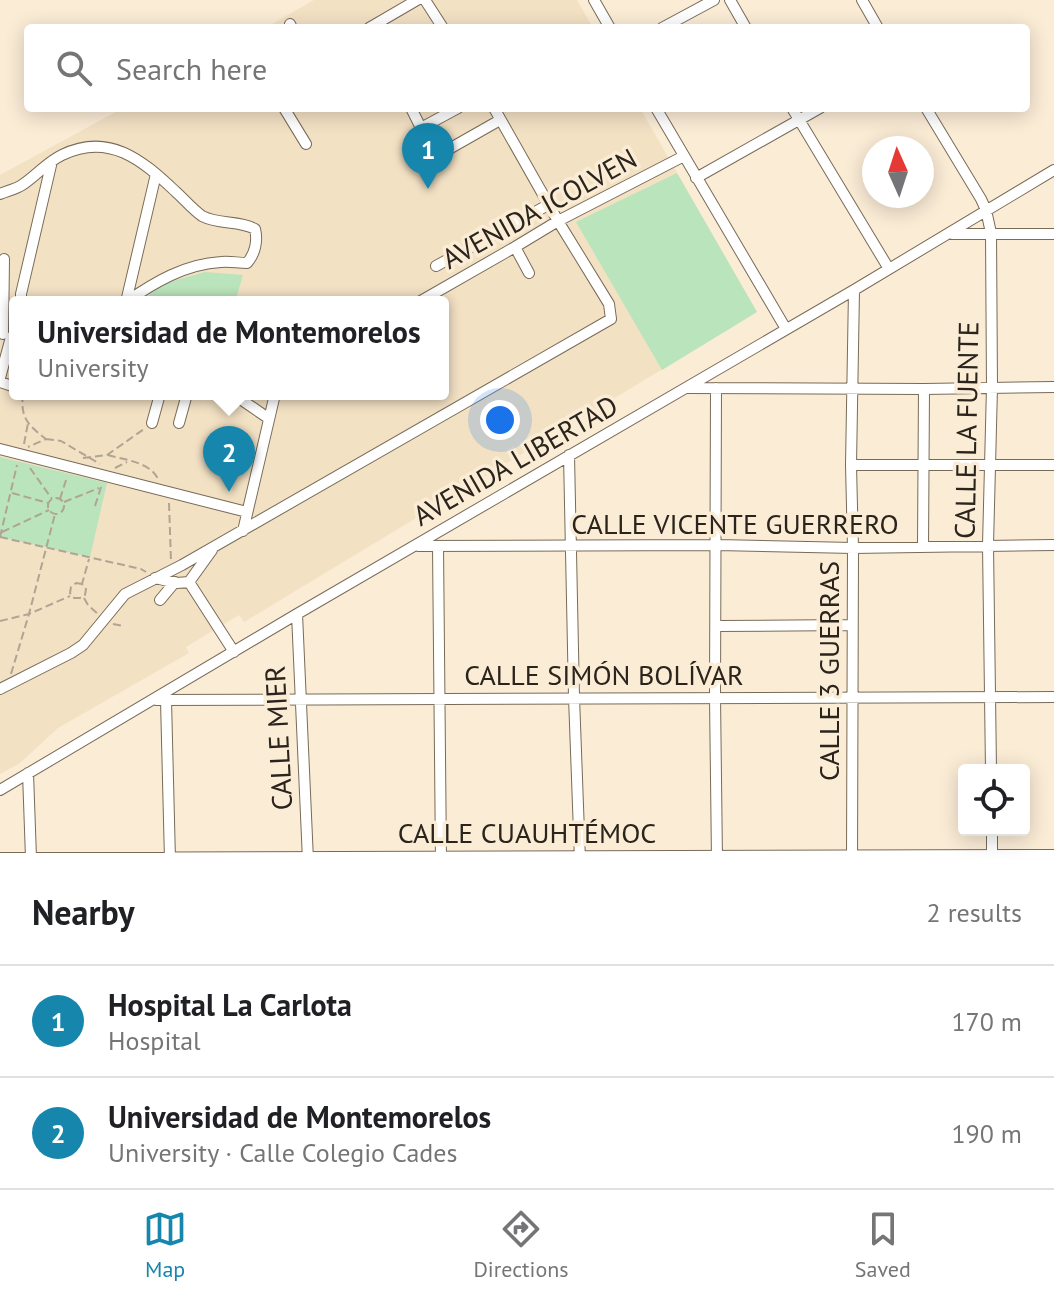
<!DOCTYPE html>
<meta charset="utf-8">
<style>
body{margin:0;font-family:"PT Sans",sans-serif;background:#f6f6f6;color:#202124}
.controls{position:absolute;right:24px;bottom:24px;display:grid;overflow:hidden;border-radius:8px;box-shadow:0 4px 20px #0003}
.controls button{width:72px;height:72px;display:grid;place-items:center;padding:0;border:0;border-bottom:2px solid #e0e0e0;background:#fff;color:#202124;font:40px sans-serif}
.compass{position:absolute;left:862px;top:136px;width:72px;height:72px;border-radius:50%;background:#fff;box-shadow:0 4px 20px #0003;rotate:357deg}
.you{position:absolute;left:500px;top:420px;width:28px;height:28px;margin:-20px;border:6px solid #fff;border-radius:50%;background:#1a73e8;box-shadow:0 0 0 12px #1a73e833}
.badge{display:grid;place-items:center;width:52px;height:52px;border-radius:50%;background:#1686ac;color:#fff;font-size:26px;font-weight:700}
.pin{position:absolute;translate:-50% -66px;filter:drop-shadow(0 2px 4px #0008)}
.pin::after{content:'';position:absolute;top:42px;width:28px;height:24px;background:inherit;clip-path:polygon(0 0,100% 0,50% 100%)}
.popup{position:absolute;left:9px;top:296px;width:440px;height:104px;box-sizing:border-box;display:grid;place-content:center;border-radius:8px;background:#fff;filter:drop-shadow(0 2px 6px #0005);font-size:26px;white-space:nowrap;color:#757577}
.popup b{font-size:30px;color:#202124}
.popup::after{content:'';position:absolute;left:50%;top:100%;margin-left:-16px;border:16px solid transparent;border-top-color:#fff}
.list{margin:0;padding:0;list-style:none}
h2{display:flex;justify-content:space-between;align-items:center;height:104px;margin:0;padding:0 32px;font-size:34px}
h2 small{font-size:26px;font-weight:400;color:#757577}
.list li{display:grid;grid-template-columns:52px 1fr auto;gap:24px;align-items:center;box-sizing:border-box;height:112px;padding:0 32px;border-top:2px solid #e0e0e0}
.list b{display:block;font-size:30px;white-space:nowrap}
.list p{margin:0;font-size:26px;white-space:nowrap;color:#757577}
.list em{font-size:26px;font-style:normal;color:#757577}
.icon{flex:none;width:44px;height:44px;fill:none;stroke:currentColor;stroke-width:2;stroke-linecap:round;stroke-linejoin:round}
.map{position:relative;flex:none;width:1054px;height:860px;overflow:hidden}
.search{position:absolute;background:#fff;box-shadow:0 4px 20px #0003;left:24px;right:24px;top:24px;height:88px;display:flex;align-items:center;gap:20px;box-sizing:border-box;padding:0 28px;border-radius:8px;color:#757577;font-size:30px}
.sheet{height:328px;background:#fff}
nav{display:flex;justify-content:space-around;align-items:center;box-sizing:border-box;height:112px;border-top:2px solid #e0e0e0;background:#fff;font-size:22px;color:#757577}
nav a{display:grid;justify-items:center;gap:4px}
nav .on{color:#1686ac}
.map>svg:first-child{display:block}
.built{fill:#f3e1c4;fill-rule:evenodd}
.green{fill:#bae4bb}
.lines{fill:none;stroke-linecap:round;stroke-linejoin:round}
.minor-casing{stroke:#786b58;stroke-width:12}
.path{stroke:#b0a493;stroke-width:2;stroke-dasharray:8 4;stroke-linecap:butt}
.minor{stroke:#fff;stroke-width:10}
.labels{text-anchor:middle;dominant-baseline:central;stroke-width:7;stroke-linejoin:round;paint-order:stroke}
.street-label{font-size:28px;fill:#2a241c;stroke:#fbecd6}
</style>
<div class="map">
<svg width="1054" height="860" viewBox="0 0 1054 860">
<rect width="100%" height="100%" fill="#fbecd6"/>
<path class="built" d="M314,0H577L593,28H265Z
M123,108H640L757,312L244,622L239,615L186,647L189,653L58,728L20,763L0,774V175ZM15,302H443V394H15Z"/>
<path class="green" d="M677,173L757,312L662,370L576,222Z
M205,272L243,275L235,302H140L165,283Z
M0,457L107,483L90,557L0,537Z"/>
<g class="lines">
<defs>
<path id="minor" d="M425,0L443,28
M594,0L610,28
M730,0L746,28
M862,0L878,28
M290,24L292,28
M369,28L417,0
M662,28L714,0
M284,108L306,144
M411,108L421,128L437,153H442L500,120
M656,108L786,329
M792,108L889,269
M926,108L981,199L986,210L991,233L992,387L988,545L991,770
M421,128L458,108
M696,178L820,108
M0,194C7,191 16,189 22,185C36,176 47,162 62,155C109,132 142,160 175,191C184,199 192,209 202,216C219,225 239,220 255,229C258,241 255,254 247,263C238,263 230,261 221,262C185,264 155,282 126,302
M952,234H1054
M515,247L529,273
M436,266L548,205
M21,302V294L52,161
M126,302L156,174
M419,302L515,247L558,221L684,156
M3,334L4,259
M0,378L11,337
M0,382L15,387
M688,388L924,389L1054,387
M716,388L715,697L717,860
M233,394L268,418
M152,423L160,394
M179,423L187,394
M0,449L247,512
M569,455L574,697L580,860
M851,465H1054
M243,531L275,394
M418,546L717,545L853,548L1054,545
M438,546L441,860
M923,547L924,389
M155,578L177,583L189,582L212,550
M189,582L234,652
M160,600L175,582
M297,614L308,860
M716,626L852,625
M0,689L71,653L83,645L125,594L182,565L611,319L609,304L558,221L494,108
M156,700L1054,697
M166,700L170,860
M28,773L31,858
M0,790L297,614L854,290L1054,170
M992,830V860
M0,858L1054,855
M852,860L853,548L851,465L854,290"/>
</defs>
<use href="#minor" class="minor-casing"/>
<path class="path" d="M23,394C20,418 28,425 46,439L28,447
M46,439L61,441L100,464
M24,444L28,423
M108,455C125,460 150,462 158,479
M83,458L107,455L144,429
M30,468L52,499
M115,468L127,462
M12,493L48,503
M48 506a8 8 0 1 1 16 0a8 8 0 1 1-16 0Z
M60,499L67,477
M64,502L99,488
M169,503L171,561
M95,506L102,484
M2,532L49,510
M0,537L141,569L146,572
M0,537L17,465
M82,584L76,583L71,587L70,593L74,598H80L85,595L86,589L82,584L89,559
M84,598L88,605L98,614
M0,621L29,614L70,596
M113,624L123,626
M11,674L29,614L55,514"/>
<use href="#minor" class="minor"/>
</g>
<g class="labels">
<g class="street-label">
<text transform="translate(539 208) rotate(-29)">AVENIDA ICOLVEN</text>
<text transform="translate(966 430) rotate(-89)">CALLE LA FUENTE</text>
<text transform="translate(515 460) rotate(-30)">AVENIDA LIBERTAD</text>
<text x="735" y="523">CALLE VICENTE GUERRERO</text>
<text transform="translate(828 671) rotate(-90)">CALLE 3 GUERRAS</text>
<text x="604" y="674">CALLE SIMÓN BOLÍVAR</text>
<text transform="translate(278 738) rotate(-93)">CALLE MIER</text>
<text x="527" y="832">CALLE CUAUHTÉMOC</text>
</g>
</g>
</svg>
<div class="controls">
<button><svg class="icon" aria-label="locate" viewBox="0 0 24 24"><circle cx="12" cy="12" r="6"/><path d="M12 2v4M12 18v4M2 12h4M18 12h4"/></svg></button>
</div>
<svg class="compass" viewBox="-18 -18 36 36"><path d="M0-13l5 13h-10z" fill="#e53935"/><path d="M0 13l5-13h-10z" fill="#757577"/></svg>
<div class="you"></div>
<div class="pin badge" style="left:428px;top:189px">1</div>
<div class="pin badge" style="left:229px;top:492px">2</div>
<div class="popup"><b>Universidad de Montemorelos</b>University</div>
<div class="search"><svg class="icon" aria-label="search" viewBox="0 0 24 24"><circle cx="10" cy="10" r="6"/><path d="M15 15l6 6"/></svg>Search here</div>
</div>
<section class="sheet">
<h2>Nearby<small>2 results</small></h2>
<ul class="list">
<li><span class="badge">1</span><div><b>Hospital La Carlota</b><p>Hospital</p></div><em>170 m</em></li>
<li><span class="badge">2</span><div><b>Universidad de Montemorelos</b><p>University · Calle Colegio Cades</p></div><em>190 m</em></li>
</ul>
</section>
<nav>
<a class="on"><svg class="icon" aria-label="map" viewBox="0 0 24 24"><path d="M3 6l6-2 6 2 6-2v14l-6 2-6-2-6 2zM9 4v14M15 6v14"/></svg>Map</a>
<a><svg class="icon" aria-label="directions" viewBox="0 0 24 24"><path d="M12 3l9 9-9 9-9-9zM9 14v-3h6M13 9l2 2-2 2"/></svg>Directions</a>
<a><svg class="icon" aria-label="saved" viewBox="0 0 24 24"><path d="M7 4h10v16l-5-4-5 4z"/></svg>Saved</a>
</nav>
